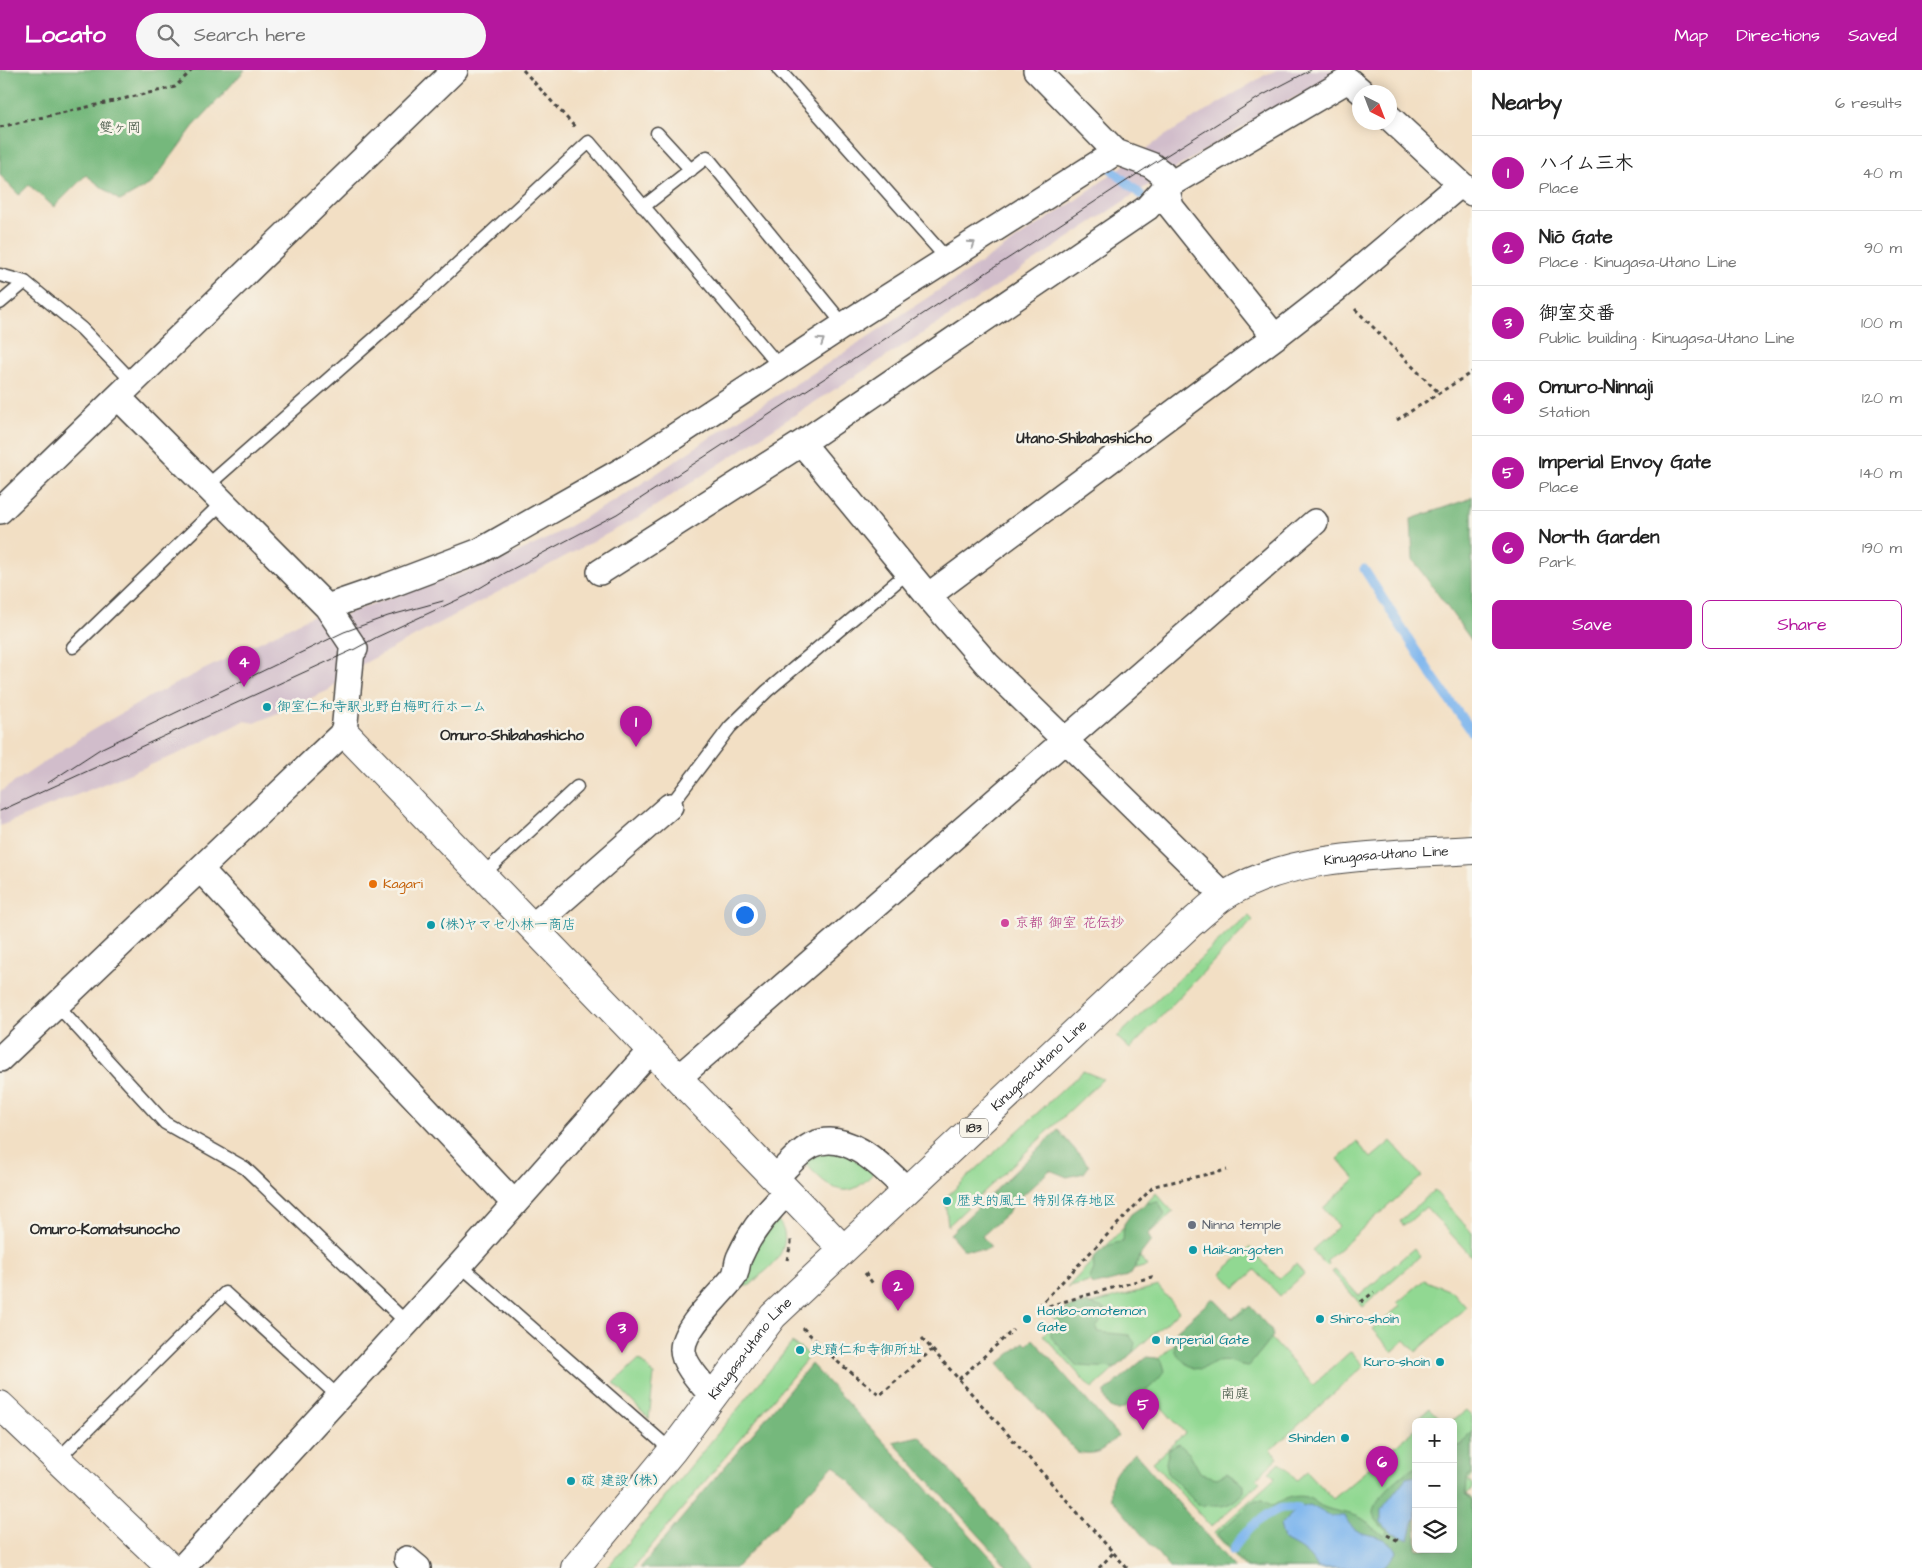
<!DOCTYPE html>
<meta charset="utf-8">
<style>
body{margin:0;font-family:"Architects Daughter","Klee One",sans-serif;background:#f6f6f6;color:#222}
.controls{position:absolute;right:15px;bottom:15px;display:grid;overflow:hidden;border-radius:8px;box-shadow:0 2px 12px #0003}
.controls button{width:45px;height:45px;display:grid;place-items:center;padding:0;border:0;border-bottom:1px solid #e0e0e0;background:#fff;color:#222;font:25px sans-serif}
.compass{position:absolute;left:1352px;top:15px;width:45px;height:45px;border-radius:50%;background:#fff;box-shadow:0 2px 12px #0003;rotate:138deg}
.you{position:absolute;left:744px;top:844px;width:18px;height:18px;margin:-12px;border:4px solid #fff;border-radius:50%;background:#1a73e8;box-shadow:0 0 0 8px #1a73e833}
.badge{display:grid;place-items:center;width:32px;height:32px;border-radius:50%;background:#b5179e;color:#fff;font-size:16px;font-weight:700}
.pin{position:absolute;translate:-50% -41px;filter:drop-shadow(0 1px 2px #0008)}
.pin::after{content:'';position:absolute;top:26px;width:18px;height:15px;background:inherit;clip-path:polygon(0 0,100% 0,50% 100%)}
.list{margin:0;padding:0;list-style:none}
h2{display:flex;justify-content:space-between;align-items:center;height:65px;margin:0;padding:0 20px;font-size:21px}
h2 small{font-size:16px;font-weight:400;color:#767676}
.list li{display:grid;grid-template-columns:32px 1fr auto;gap:15px;align-items:center;box-sizing:border-box;height:75px;padding:0 20px;border-top:1px solid #e0e0e0}
.list b{display:block;font-size:19px;white-space:nowrap}
.list p{margin:0;font-size:16px;white-space:nowrap;color:#767676}
.list em{font-size:16px;font-style:normal;color:#767676}
.actions{display:flex;gap:10px;padding:15px 20px}
.actions a{flex:1;padding:11px 0;border:1px solid #b5179e;border-radius:8px;text-align:center;font-size:18px;color:#b5179e}
.actions .main{background:#b5179e;color:#fff}
.icon{flex:none;width:28px;height:28px;fill:none;stroke:currentColor;stroke-width:2;stroke-linecap:round;stroke-linejoin:round}
.map{position:relative;flex:none;width:1472px;height:1498px;overflow:hidden}
header{display:flex;align-items:center;gap:30px;box-sizing:border-box;height:70px;padding:0 25px;background:#b5179e;color:#fff}
header strong{font-size:24px}
nav{display:flex;gap:28px;margin-inline-start:auto;font-size:18px}
.search{width:350px;height:45px;background:#f6f6f6;display:flex;align-items:center;gap:12px;box-sizing:border-box;padding:0 18px;border-radius:28px;color:#767676;font-size:19px}
main{display:flex}
aside{flex:1;background:#fff}
.map>svg:first-child{display:block}
.industrial{fill:#d1bdcb}
.green{fill:#91d892;stroke:#5e825e}
.forest{fill:#74b87c;stroke:#507254}
.water{fill:#7eb6ee;stroke:#54708c}
.lines{fill:none;stroke-linecap:round;stroke-linejoin:round}
.stream{stroke:#7eb6ee;stroke-width:9}
.service-casing{stroke:#494642;stroke-width:15}
.minor-casing{stroke:#494642;stroke-width:28}
.tertiary-casing{stroke:#494642;stroke-width:30}
.secondary-casing{stroke:#494642;stroke-width:30}
.primary-casing{stroke:#494642;stroke-width:30}
.path{stroke:#494642;stroke-width:3;stroke-dasharray:4 4;stroke-linecap:butt}
.service{stroke:#fff;stroke-width:12}
.minor{stroke:#fff;stroke-width:25}
.tertiary{stroke:#fff;stroke-width:28}
.secondary{stroke:#fff;stroke-width:28}
.primary{stroke:#fff;stroke-width:28}
.tram{stroke:#2b2b2b;stroke-width:1}
.oneway{stroke:#a0a0a0}
.culture-dot{fill:#0f9aa8;stroke:#f7f3e8;stroke-width:2}
.food-dot{fill:#e8710a;stroke:#f7f3e8;stroke-width:2}
.hotel-dot{fill:#d1479c;stroke:#f7f3e8;stroke-width:2}
.worship-dot{fill:#6b7280;stroke:#f7f3e8;stroke-width:2}
.labels{text-anchor:middle;dominant-baseline:central;stroke-width:5;stroke-linejoin:round;paint-order:stroke}
.shield{fill:#f7f3e8;stroke:#686764;stroke-width:1}
.shield-label{font-size:12px;font-weight:bold;fill:#2b2b2b}
.park-label{font-size:14px;fill:#445645;stroke:#f7f3e8}
.culture-label{font-size:14px;fill:#0d838f;stroke:#f7f3e8;text-anchor:start}
.street-label{font-size:14px;fill:#2b2b2b;stroke:#f7f3e8}
.food-label{font-size:14px;fill:#c56008;stroke:#f7f3e8;text-anchor:start}
.hotel-label{font-size:14px;fill:#b23c85;stroke:#f7f3e8;text-anchor:start}
.worship-label{font-size:14px;fill:#5b616d;stroke:#f7f3e8;text-anchor:start}
.neighbourhood-label{font-size:15px;font-weight:bold;fill:#2b2b2b;stroke:#f7f3e8}
</style>
<header>
<strong>Locato</strong>
<div class="search"><svg class="icon" aria-label="search" viewBox="0 0 24 24"><circle cx="10" cy="10" r="6"/><path d="M15 15l6 6"/></svg>Search here</div>
<nav><a>Map</a><a>Directions</a><a>Saved</a></nav>
</header>
<main>
<div class="map">
<svg width="1472" height="1498" viewBox="0 0 1472 1498">
<rect width="100%" height="100%" fill="#f7f3e8"/>
<filter id="ink" filterUnits="userSpaceOnUse"><feTurbulence type="fractalNoise" baseFrequency=".02" numOctaves="2"/><feDisplacementMap in="SourceGraphic" scale="10" xChannelSelector="R" yChannelSelector="G"/><feConvolveMatrix kernelMatrix="1 2 1 2 8 2 1 2 1" color-interpolation-filters="sRGB"/></filter>
<filter id="wash" filterUnits="userSpaceOnUse"><feTurbulence type="fractalNoise" baseFrequency=".0096" numOctaves="4" result="noise"/><feDisplacementMap in="SourceGraphic" scale="20" xChannelSelector="R" yChannelSelector="G"/><feGaussianBlur stdDeviation="1.12" result="paint"/><feColorMatrix in="noise" values="0 0 0 0 0 0 0 0 0 0 0 0 0 0 0 0 0 1.4 0 .05"/><feComposite in="paint" operator="in"/></filter>
<g filter="url(#wash)">
<rect width="100%" height="100%" fill="#f2dfc4"/>
<path class="industrial" d="M1277,0H1350L1272,39L1139,121L992,219L782,353L639,447L344,604L329,620L255,653L244,651L180,683L0,756V722L89,662L153,625L314,545L323,558L352,541L492,493L543,471L623,426L714,365L813,303L1076,130L1163,67L1265,5Z"/>
<path class="green" d="M1249,846L1253,850L1130,979L1117,967L1237,854Z
M1083,1001L1103,1009L948,1156L945,1128Z
M1391,1071L1422,1106L1327,1190L1329,1194L1327,1196L1312,1180L1339,1156L1323,1138L1355,1109L1338,1089L1357,1072L1371,1088Z
M841,1080L874,1102C870,1107 865,1112 859,1116C837,1130 818,1106 803,1091L808,1087Z
M1434,1120L1472,1163V1187L1426,1137L1404,1156L1400,1151Z
M1156,1123L1173,1142L1133,1178L1147,1196L1067,1218Z
M773,1146C796,1165 781,1190 762,1204C753,1210 753,1219 740,1215L752,1195L749,1190Z
M1250,1177L1279,1209L1296,1194L1304,1204L1280,1226L1255,1200L1235,1218L1221,1203Z
M1414,1178L1420,1186L1363,1237L1332,1202L1335,1200L1359,1226Z
M1424,1210L1453,1222L1466,1237L1416,1282L1405,1270L1392,1282L1372,1259L1400,1236L1397,1233Z
M1158,1216L1179,1241L1092,1319L1043,1265L1057,1252L1051,1245Z
M1217,1235L1231,1250L1244,1238L1313,1315L1351,1281L1364,1296L1271,1380L1278,1388L1256,1408L1260,1412L1211,1457L1153,1392L1185,1363L1136,1309Z
M792,1273L810,1285L633,1498H607Z
M639,1289L654,1305L649,1349L614,1313Z
M1430,1338L1444,1352L1416,1350Z
M1466,1340L1472,1346V1405L1468,1410L1472,1415V1419L1467,1424L1472,1429V1498H1245L1214,1463L1275,1408L1269,1402L1280,1392L1297,1410L1307,1401L1333,1429L1416,1358V1479H1453V1352H1451Z"/>
<path class="forest" d="M0,0H245L193,57L152,113L120,131L86,105L54,137L29,115L19,125L0,105Z
M1472,426V571L1413,490L1411,449L1466,430Z
M1058,1060L1089,1096L1084,1103L1067,1107L1050,1100L1010,1137L1009,1142L982,1166L991,1177L985,1180L963,1179L950,1164Z
M1159,1132L1165,1145L1148,1164L1151,1171L1141,1184L1132,1203L1123,1208L1096,1215L1091,1214L1090,1208L1094,1199L1093,1189C1099,1180 1112,1172 1123,1172L1124,1154L1131,1144L1147,1133Z
M1213,1228L1233,1249L1250,1236L1271,1260L1273,1266L1249,1296C1238,1296 1229,1288 1218,1291C1213,1292 1209,1296 1204,1298C1191,1302 1182,1290 1175,1282V1262Z
M1087,1233L1101,1237L1107,1242L1096,1258L1098,1262L1129,1265L1135,1273L1133,1282L1116,1298L1077,1296L1051,1267V1261L1058,1255L1059,1247L1067,1238Z
M1033,1269L1118,1366C1102,1380 1099,1386 1077,1382L998,1294L1024,1272L1027,1275Z
M1146,1287L1157,1288L1162,1291L1165,1301C1158,1311 1149,1318 1140,1326C1125,1339 1110,1351 1104,1323Z
M811,1294L1001,1498H932L834,1395L735,1498H640Z
M1472,1362V1403L1467,1407L1466,1424L1472,1431V1498H1247L1217,1464L1255,1430H1263L1273,1436C1283,1429 1297,1423 1309,1428C1315,1431 1319,1436 1326,1438C1340,1443 1350,1442 1363,1449C1371,1454 1376,1461 1384,1466L1387,1462C1383,1457 1374,1450 1373,1443C1372,1430 1405,1401 1416,1396V1479H1453V1377L1462,1375L1468,1365Z
M919,1366L1035,1495L1036,1498H1009L893,1372Z
M1179,1374L1190,1384L1201,1404L1217,1408L1227,1403L1244,1415V1422C1226,1440 1222,1436 1198,1435L1168,1403L1166,1393L1169,1379Z
M1135,1383L1235,1498H1170L1111,1428C1109,1404 1119,1398 1135,1383Z"/>
<path class="water" d="M1416,1406V1450H1414L1409,1470L1391,1463L1381,1452V1440L1406,1408Z
M1310,1435L1330,1446H1345C1356,1473 1380,1457 1397,1481L1387,1494L1380,1498H1317C1310,1483 1298,1477 1284,1470L1280,1455L1298,1438Z"/>
<g class="lines">
<path class="stream" d="M1110,98L1141,125
M1364,499L1431,604L1472,662
M1233,1481C1241,1463 1261,1447 1279,1439C1284,1437 1292,1438 1298,1438"/>
</g>
</g>
<g filter="url(#ink)">
<g class="lines">
<defs>
<path id="service" d="M779,0L948,190
M657,63L691,100
M643,137L707,87L844,255
M0,205L25,212L82,259L133,312
M0,233L25,212
M207,416L425,224L589,72L780,297
M73,577L223,432
M670,736L730,657L767,621L907,503
M482,805L577,717
M57,935L165,1053L245,1098L407,1253
M460,1195L672,1381
M57,1390L225,1223L339,1327"/>
<path id="minor" d="M1036,0L1116,82L1151,95L1163,104L1171,137L1275,267L928,526L987,594L1224,826
M1390,48L1461,114
M1275,267L1335,220L1461,114L1472,123
M802,373L928,526
M0,441L455,0
M600,502L802,373L1147,138L1167,116L1348,10L1362,22
M327,537L385,517L480,481L628,397L844,255L1116,82
M200,799L514,1133
M532,857L670,736
M0,989L344,662L352,580L355,579L327,537L118,327
M678,1008L1315,452
M775,1108C786,1098 798,1082 812,1075C847,1058 885,1099 907,1120
M713,1327C704,1316 682,1294 683,1279C683,1258 720,1225 733,1208C738,1202 736,1193 740,1186C751,1161 768,1140 788,1122
M407,1489L418,1498
M182,1498L460,1195L651,980"/>
<path id="tertiary" d="M344,662L843,1179"/>
<path id="secondary" d="M0,1335L171,1498"/>
<g id="primary">
<path id="s1" d="M575,1498L672,1381L773,1246L1189,855C1200,846 1212,834 1224,826C1292,782 1394,785 1472,780"/>
</g>
</defs>
<use href="#service" class="service-casing"/>
<use href="#minor" class="minor-casing"/>
<use href="#tertiary" class="tertiary-casing"/>
<use href="#secondary" class="secondary-casing"/>
<use href="#primary" class="primary-casing"/>
<path class="path" d="M523,0L575,57
M0,57L175,17L192,0
M1355,239L1439,323
M1397,350L1472,302
M787,1190L791,1173V1169
M865,1203L874,1215
M1361,1232L1374,1222
M1039,1236L1154,1116L1227,1100
M1041,1238L1155,1206
M803,1258L839,1293L880,1325L932,1280
M922,1268L1127,1498
M959,1309L1013,1260
M1387,1465L1401,1472
M1099,1498L1113,1483"/>
<use href="#service" class="service"/>
<use href="#minor" class="minor"/>
<use href="#tertiary" class="tertiary"/>
<use href="#secondary" class="secondary"/>
<use href="#primary" class="primary"/>
<path class="tram" d="M48,713L100,679L344,562L388,546L443,531
M0,741L355,579L377,567L468,525L505,503L617,444L1151,95L1263,25L1311,0"/>
</g>
<defs><path id="oneway-chevron" d="M-2-3.5L2.5 0L-2 3.5" fill="none" stroke-width="1.6" stroke-linecap="round" stroke-linejoin="round" transform="scale(1.25)"/></defs>
<g class="oneway">
<use href="#oneway-chevron" transform="translate(972 174) rotate(-33)"/>
<use href="#oneway-chevron" transform="translate(821 271) rotate(-33)"/>
</g>
</g>
<g class="culture-dot">
<circle cx="267" cy="637" r="5"/>
<circle cx="431" cy="855" r="5"/>
<circle cx="947" cy="1131" r="5"/>
<circle cx="1193" cy="1180" r="5"/>
<circle cx="1027" cy="1249" r="5"/>
<circle cx="1320" cy="1249" r="5"/>
<circle cx="1156" cy="1270" r="5"/>
<circle cx="800" cy="1280" r="5"/>
<circle cx="1440" cy="1292" r="5"/>
<circle cx="1345" cy="1368" r="5"/>
<circle cx="571" cy="1411" r="5"/>
</g>
<circle class="food-dot" cx="373" cy="814" r="5"/>
<circle class="hotel-dot" cx="1005" cy="853" r="5"/>
<circle class="worship-dot" cx="1192" cy="1155" r="5"/>
<g class="labels">
<rect class="shield" x="960" y="1048.5" width="28" height="19" rx="4"/>
<g class="shield-label">
<text x="974" y="1058">183</text>
</g>
<g class="park-label">
<text x="120" y="58">雙ヶ岡</text>
<text x="1235" y="1324">南庭</text>
</g>
<g class="culture-label">
<text x="277" y="637">御室仁和寺駅北野白梅町行ホーム</text>
<text x="441" y="855">(株)ヤマセ小林一商店</text>
<text x="957" y="1131">歴史的風土 特別保存地区</text>
<text x="1203" y="1180">Haikan-goten</text>
<text x="1037" y="1241">Honbo-omotemon<tspan x="1037" dy="16">Gate</tspan></text>
<text x="1330" y="1249">Shiro-shoin</text>
<text x="1166" y="1270">Imperial Gate</text>
<text x="810" y="1280">史蹟仁和寺御所址</text>
<text x="1430" y="1292" text-anchor="end">Kuro-shoin</text>
<text x="1335" y="1368" text-anchor="end">Shinden</text>
<text x="581" y="1411">碇 建設 (株)</text>
</g>
<g class="street-label">
<text stroke="none"><textPath href="#s1" startOffset="1106">Kinugasa-Utano Line</textPath></text>
<text stroke="none"><textPath href="#s1" startOffset="686">Kinugasa-Utano Line</textPath></text>
<text stroke="none"><textPath href="#s1" startOffset="281">Kinugasa-Utano Line</textPath></text>
</g>
<g class="food-label">
<text x="383" y="814">Kagari</text>
</g>
<g class="hotel-label">
<text x="1015" y="853">京都 御室 花伝抄</text>
</g>
<g class="worship-label">
<text x="1202" y="1155">Ninna temple</text>
</g>
<g class="neighbourhood-label">
<text x="1084" y="368">Utano-Shibahashicho</text>
<text x="512" y="665">Omuro-Shibahashicho</text>
<text x="105" y="1159">Omuro-Komatsunocho</text>
</g>
</g>
</svg>
<div class="controls">
<button>+</button>
<button>−</button>
<button><svg class="icon" aria-label="layers" viewBox="0 0 24 24"><path d="M12 4l9 5-9 5-9-5zM3 14l9 5 9-5"/></svg></button>
</div>
<svg class="compass" viewBox="-18 -18 36 36"><path d="M0-13l5 13h-10z" fill="#e53935"/><path d="M0 13l5-13h-10z" fill="#767676"/></svg>
<div class="you"></div>
<div class="pin badge" style="left:636px;top:677px">1</div>
<div class="pin badge" style="left:898px;top:1241px">2</div>
<div class="pin badge" style="left:622px;top:1283px">3</div>
<div class="pin badge" style="left:244px;top:617px">4</div>
<div class="pin badge" style="left:1143px;top:1360px">5</div>
<div class="pin badge" style="left:1382px;top:1417px">6</div>
</div>
<aside>
<h2>Nearby<small>6 results</small></h2>
<ul class="list">
<li><span class="badge">1</span><div><b>ハイム三木</b><p>Place</p></div><em>40 m</em></li>
<li><span class="badge">2</span><div><b>Niō Gate</b><p>Place · Kinugasa-Utano Line</p></div><em>90 m</em></li>
<li><span class="badge">3</span><div><b>御室交番</b><p>Public building · Kinugasa-Utano Line</p></div><em>100 m</em></li>
<li><span class="badge">4</span><div><b>Omuro-Ninnaji</b><p>Station</p></div><em>120 m</em></li>
<li><span class="badge">5</span><div><b>Imperial Envoy Gate</b><p>Place</p></div><em>140 m</em></li>
<li><span class="badge">6</span><div><b>North Garden</b><p>Park</p></div><em>190 m</em></li>
</ul>
<div class="actions"><a class="main">Save</a><a>Share</a></div>
</aside>
</main>
